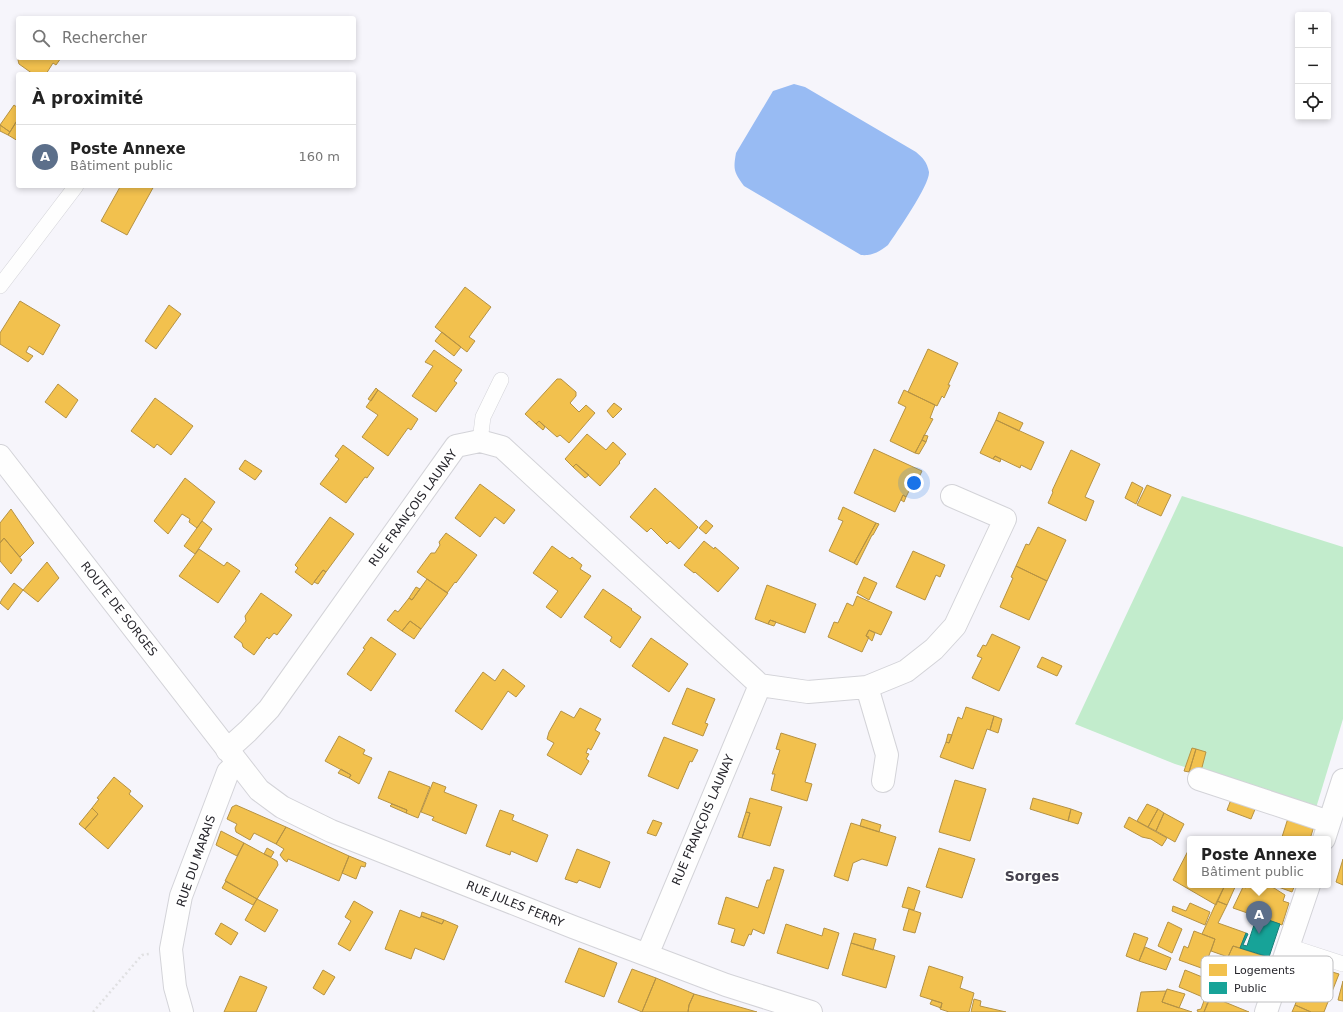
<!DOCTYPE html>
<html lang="fr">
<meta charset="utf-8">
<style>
body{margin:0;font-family:"DejaVu Sans",sans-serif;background:#f2f2f2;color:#222}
.controls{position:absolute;right:12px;top:12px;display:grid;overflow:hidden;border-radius:4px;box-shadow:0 2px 6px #0003}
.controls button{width:36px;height:36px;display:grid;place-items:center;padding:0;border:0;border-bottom:1px solid #e0e0e0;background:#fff;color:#222;font:20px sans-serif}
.you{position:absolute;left:914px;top:483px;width:14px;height:14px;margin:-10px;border:3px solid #fff;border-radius:50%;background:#1a73e8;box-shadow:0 0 0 6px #1a73e833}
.badge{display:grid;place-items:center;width:26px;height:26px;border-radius:50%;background:#7c3aed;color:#fff;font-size:13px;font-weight:700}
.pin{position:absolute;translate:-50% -33px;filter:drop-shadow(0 1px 2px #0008)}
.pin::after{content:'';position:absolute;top:21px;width:14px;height:12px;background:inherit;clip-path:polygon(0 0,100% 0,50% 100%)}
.popup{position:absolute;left:1187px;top:836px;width:144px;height:52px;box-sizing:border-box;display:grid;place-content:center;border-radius:4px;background:#fff;filter:drop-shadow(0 1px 3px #0005);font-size:13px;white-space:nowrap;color:#767676}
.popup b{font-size:15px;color:#222}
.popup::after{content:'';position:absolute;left:50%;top:100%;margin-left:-8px;border:8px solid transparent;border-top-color:#fff}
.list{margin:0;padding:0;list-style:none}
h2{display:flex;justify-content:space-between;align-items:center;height:52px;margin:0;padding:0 16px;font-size:17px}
h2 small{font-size:13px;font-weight:400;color:#767676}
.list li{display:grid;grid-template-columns:26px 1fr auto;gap:12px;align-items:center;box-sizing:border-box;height:64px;padding:0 16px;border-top:1px solid #e0e0e0}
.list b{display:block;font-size:15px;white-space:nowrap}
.list p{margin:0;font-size:13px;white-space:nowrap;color:#767676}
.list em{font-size:13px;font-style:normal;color:#767676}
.icon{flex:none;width:22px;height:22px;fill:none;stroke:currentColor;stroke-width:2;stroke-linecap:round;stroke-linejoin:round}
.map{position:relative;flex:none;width:1343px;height:1012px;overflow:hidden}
.search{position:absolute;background:#fff;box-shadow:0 2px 6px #0003;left:16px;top:16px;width:340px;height:44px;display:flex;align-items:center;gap:10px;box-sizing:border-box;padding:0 14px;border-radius:4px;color:#767676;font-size:15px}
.panel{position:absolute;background:#fff;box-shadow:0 2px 6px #0003;left:16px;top:72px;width:340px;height:116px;border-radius:4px}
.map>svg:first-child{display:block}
.green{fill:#c2eccc}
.water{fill:#98bbf3}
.homes{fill:#f2c14e;stroke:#b59244}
.public{fill:#17a398;stroke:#1c7e78}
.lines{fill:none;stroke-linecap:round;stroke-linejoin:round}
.lane-casing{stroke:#d3d3d8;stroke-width:16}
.street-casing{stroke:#d3d3d8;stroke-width:24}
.path{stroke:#e0e0e2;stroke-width:2.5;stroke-dasharray:2 3;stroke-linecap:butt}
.lane{stroke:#fefefe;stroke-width:15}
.street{stroke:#fefefe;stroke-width:22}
.labels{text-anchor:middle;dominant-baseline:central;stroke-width:4;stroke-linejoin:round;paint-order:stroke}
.street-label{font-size:12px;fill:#27262c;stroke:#fff}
.quarter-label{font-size:14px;font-weight:bold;fill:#46434f;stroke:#fff}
.key{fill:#fff;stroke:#bebec0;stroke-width:1}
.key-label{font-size:11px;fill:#27262c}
</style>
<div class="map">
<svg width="1343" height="1012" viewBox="0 0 1343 1012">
<rect width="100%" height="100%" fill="#f6f5fb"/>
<path class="green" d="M1182,496L1343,547V719L1316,808L1175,764L1075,724Z"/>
<path class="water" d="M794,84L805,87L916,152C923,158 927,162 929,172C930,185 897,232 888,245C879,252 872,256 861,255L744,186C734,172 733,170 736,153L773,91Z"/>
<path class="homes" d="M19,58H61L56,65L53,63L46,74H33L19,64L18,60Z
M14,105L18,108V119L10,132L0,125Z
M18,119V141L8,135Z
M0,125L10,132L8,135L0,131Z
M122,186H154L127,235L101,221L120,187H122Z
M465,287L491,307L469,337L475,341L467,352L435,327Z
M20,301L60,325L43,355L29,346L26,352L33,356L28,362L0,344V333Z
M169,305L181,314L156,349L145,341Z
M442,332L461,347L454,356L435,341Z
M928,349L958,363L948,385H950L944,398L942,396L937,406L908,392Z
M434,350L462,370L454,381L457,383L436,412L412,396L433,366L425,362Z
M557,379H561L576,392V396L570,403L579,412L586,405L595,413L569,443L560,435L557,437L539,421L536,424L525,414Z
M58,384L78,400L66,418L45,402Z
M376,388L378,390L371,401L368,399Z
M378,390L418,419L411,430L408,428L388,456L362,437L378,415L366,407Z
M904,390L935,405L930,418L933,419L915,453L890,441L906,407L898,403Z
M155,398L193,426L171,455L157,444L154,448L131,431Z
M614,403L622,409L613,418L607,411Z
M999,412L1023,423L1019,431L996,420Z
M996,420L1044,442L1031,470L1021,465L1020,468L995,456L993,459L980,453Z
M539,421L545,427L543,430L536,424Z
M587,434L606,450L613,442L626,454L619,462L620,463L600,486L576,464L573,467L565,459Z
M924,435L928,436L926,442L922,440Z
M922,440L926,442L919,454L915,453Z
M343,445L374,468L367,478L365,477L346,503L320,484L339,459L335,456Z
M874,449L922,471L914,488L911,487L906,497L903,495L895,512L854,493Z
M1071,450L1100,464L1085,497L1094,501L1086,521L1048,503L1053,492L1052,491Z
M995,456L1001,459L1000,462L993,459Z
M245,460L262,471L255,480L239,469Z
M576,464L589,475L585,478L573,467Z
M185,478L215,502L197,528L189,522L190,519L182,514L168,534L154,521Z
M1132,482L1143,488L1136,504L1125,498Z
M480,484L515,510L504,524L495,517L480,537L455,518Z
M1147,485L1171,495L1161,516L1137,505Z
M655,488L698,527L679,549L670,541L667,544L651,528L647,532L630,517Z
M903,495L906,497L904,502L901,500Z
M843,507L876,523L854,563L829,551L843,521L838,519Z
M11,509L34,543L20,557L4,538L0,543V523Z
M330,517L354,534L326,572L323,570L312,585L295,572L298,568L295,565Z
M706,520L713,526L706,534L699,528Z
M202,521L212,529L195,554L184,546Z
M876,523L879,524L873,535H872L857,565L854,563Z
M1038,527L1066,540L1047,581L1016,566L1026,544L1029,545Z
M446,533L477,555L456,583L455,582L447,593L417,572L431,553H435L440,545L439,542Z
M4,538L22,560L11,574L0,561V543Z
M704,541L714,549L715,547L739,568L718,592L695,572L694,573L684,565Z
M552,546L570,559L572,557L582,565L580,569L591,576L561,618L546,607L558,591L533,573Z
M199,549L224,566L227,562L240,571L218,603L179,576Z
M913,551L945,565L940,577L936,575L925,600L896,587Z
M47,562L59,578L38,602L23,590Z
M1016,566L1047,581L1029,620L1000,607L1013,578L1011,577Z
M323,570L326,572L318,584L314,582Z
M864,577L877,583L869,600L857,593Z
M427,579L448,593L421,629L410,621L402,631L387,620L395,610L398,612L409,598L412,600Z
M14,583L23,590L8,610L0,603L2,599Z
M767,585L816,604L805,633L770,620L768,624L755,619Z
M416,587L420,589L412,600L409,598Z
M603,589L632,609L631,610L641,617L620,648L610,641L612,637L584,617Z
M261,593L292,615L277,635L274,633L269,639L267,637L254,655L243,647L242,643L234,637L246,621L245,616Z
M857,596L892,612L881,635L869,630L866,636L869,637L862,652L828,637L834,622L838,623L847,603L853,606Z
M770,620L776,622L774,626L768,624Z
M410,621L421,629L414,639L402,631Z
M869,630L875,633L872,641L866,636Z
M992,634L1020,647L999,691L972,678L982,658L977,656L983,645L986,646Z
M371,637L396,654L371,691L347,674L365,649L363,648Z
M651,638L688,664L669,692L632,666Z
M1042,657L1062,666L1057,676L1037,667Z
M503,669L525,686L516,697L508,691L482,730L455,711L483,672L495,681Z
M687,688L715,699L705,723L708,724L703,736L672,724Z
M966,707L994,716L990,730L987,729L973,769L940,757L946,742L949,743L958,717L962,719Z
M580,708L601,719L595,730L600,733L591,750L588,748L586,753L589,754L586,759L589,761L581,775L547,755L554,743L547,739L549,732L561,711L574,718Z
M994,716L1002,719L998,733L990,730Z
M781,733L816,744L805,782L812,784L807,801L771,790L775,774H772L780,750L776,749Z
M948,734L952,735L949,743L946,742Z
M339,736L365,750L363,754L372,758L359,784L349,778L351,775L325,761Z
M664,737L698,750L692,762L690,761L678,789L648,776Z
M1192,748L1196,749L1189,772L1184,771Z
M1196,749L1206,752L1200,775L1189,772Z
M341,769L351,775L349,778L338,773Z
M389,771L430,787L418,818L406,813L407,810L378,798Z
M114,777L131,791L129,794L143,806L108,849L85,829L98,814L92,808L99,799L97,798Z
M955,780L986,789L970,841L939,832Z
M433,782L446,787L444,792L477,805L466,834L432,820L434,817L421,812Z
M1232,797L1256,807L1251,819L1227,810Z
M750,798L782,807L770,846L742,838L750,813L746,812Z
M1033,798L1071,809L1068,821L1030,809Z
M392,804L407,810L406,813L390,806Z
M1147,804L1158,809L1148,827L1137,821Z
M236,805L286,827L276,844L254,833L250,840L236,832L235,828L237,824L227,819L232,807Z
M92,808L98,814L85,829L79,824Z
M1071,809L1082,813L1078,824L1068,821Z
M1158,809L1164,813L1156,831L1148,827Z
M500,810L514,815L512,820L548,835L537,862L511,851L510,855L486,846Z
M746,812L750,813L742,838L738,837Z
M1164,813L1184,824L1175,842L1156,831Z
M1289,815L1315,823L1310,839H1288L1282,837Z
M1129,817L1167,838L1162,846L1151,839L1142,837L1124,827Z
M862,819L881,825L879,832L860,826Z
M653,820L662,823L656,836L647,833Z
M851,823L896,837L887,866L862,859L853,863L848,881L834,876Z
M286,827L349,856L339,881L288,859L287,862L284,860L280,855L284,849L276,844Z
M221,831L244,843L237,856L216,845Z
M244,843L277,861L278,865L257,899L225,881Z
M267,848L274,852L271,857L264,854Z
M939,848L975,859L962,898L926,887Z
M577,849L610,862L600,888L579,880L577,883L565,879Z
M1189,849L1190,850V885H1225L1216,905L1173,880Z
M349,856L366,863L365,867L361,866L356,879L342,873Z
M1343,859V885L1336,882Z
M774,867L784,870L764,934L753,929L751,935L749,934L744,946L731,942L735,929L718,924L726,897L758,908L767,880H770Z
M226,881L257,899L253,905L222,888Z
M1225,885H1236L1227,905L1217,901Z
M1247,885H1264L1274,888L1285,895L1283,901L1289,903L1282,925L1233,908L1243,887L1246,888Z
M1273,885H1295L1292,892Z
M908,887L920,891L914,910L902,907Z
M257,899L278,910L265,932L245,920Z
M354,901L373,912L350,951L338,944L351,921L345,917Z
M1217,901L1227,905L1218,923L1246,933L1240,948L1233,946L1228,957L1211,951L1215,939L1202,934Z
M1190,903L1210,912L1205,925L1172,911L1173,906L1186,911Z
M909,909L921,913L915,933L903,930Z
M400,910L420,918L421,916L442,924L444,920L458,926L444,960L415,948L411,959L385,949Z
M422,912L444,920L442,924L421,916Z
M1168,922L1182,929L1172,953L1158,946Z
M221,923L238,933L231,945L215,934Z
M786,924L822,936L824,928L839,933L828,969L777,953Z
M1194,931L1215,939L1204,969L1179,960L1184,946L1188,948Z
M854,933L876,939L873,950L851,943Z
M1134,933L1148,938L1139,961L1126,956Z
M851,943L895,956L886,988L842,975Z
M1233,946L1270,958L1259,986L1242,979L1240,986H1241L1240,991L1231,987L1240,962L1228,957Z
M1145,947L1171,958L1166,970L1139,961Z
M579,948L617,963L604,997L565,982Z
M929,966L963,977L960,988L974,993L969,1012H949L940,1009L942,1003L920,996Z
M1312,966L1339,974L1324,1012H1311L1295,1005L1309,967Z
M632,969L656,978L642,1012L618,1002Z
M323,970L335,977L324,995L313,988Z
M1185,970L1217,983L1204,1012H1198L1197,1010L1201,1009L1205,998L1179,987Z
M240,976L267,987L256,1012H224Z
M656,978L694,994L689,1005L688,1012H642Z
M1343,981V1001L1338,1000Z
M1167,989L1185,994L1179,1008L1162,1002Z
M1166,991L1162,1002L1192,1012H1137L1141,992Z
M694,994L757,1012H688L689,1005Z
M1210,996L1249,1012H1204Z
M974,999L981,1001L980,1006L1006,1012H971Z
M932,1000L942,1003L941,1008L930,1004Z
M1295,1005L1311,1012H1292Z"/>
<path class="public" d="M1257,916L1280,924L1269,957L1240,948L1246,933L1248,934L1243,945L1247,946Z"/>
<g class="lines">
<defs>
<path id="lane" d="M0,286L76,186
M480,441L483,417L501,380
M1288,946L1343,964"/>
<path id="street" d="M0,456L259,790L282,807L331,831L573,927L726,985L811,1012
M867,687L887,755L883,781
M227,750L248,731L269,709L456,446L480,441L502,447L760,685L808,692L867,687L906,671L934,649L955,626L1005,519L952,496
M1199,779L1329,822
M1324,839L1343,780
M647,955L760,685
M182,1012L175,987L171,949L181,896L228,772L238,763
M1266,1012L1309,885"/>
</defs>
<use href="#lane" class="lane-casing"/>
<use href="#street" class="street-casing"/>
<path class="path" d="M93,1012L142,955L149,954"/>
<use href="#lane" class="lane"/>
<use href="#street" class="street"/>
</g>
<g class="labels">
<g class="street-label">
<text transform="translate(413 508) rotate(-54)">RUE FRANÇOIS LAUNAY</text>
<text transform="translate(119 609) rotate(52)">ROUTE DE SORGES</text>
<text transform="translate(703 820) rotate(-67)">RUE FRANÇOIS LAUNAY</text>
<text transform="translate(196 861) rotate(-71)">RUE DU MARAIS</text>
<text transform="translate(515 904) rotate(22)">RUE JULES FERRY</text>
</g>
<g class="quarter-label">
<text x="1032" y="876">Sorges</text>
</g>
</g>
<rect x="1201" y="956" width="132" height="46" rx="6" class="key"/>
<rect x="1209" y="964" width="18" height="12" fill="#f2c14e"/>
<rect x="1209" y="982" width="18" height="12" fill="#17a398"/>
<g class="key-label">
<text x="1234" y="974">Logements</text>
<text x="1234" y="992">Public</text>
</g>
</svg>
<div class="controls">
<button>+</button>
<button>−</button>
<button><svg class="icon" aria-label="locate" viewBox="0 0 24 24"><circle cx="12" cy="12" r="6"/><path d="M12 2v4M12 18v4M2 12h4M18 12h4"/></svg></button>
</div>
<div class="you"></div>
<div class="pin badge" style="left:1259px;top:934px;background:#5c6f8a">A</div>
<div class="popup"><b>Poste Annexe</b>Bâtiment public</div>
<div class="search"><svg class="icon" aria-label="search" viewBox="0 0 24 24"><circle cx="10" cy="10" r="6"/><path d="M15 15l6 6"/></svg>Rechercher</div>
<section class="panel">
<h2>À proximité<small></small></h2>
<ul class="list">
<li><span class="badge" style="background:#5c6f8a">A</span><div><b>Poste Annexe</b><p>Bâtiment public</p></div><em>160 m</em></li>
</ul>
</section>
</div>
